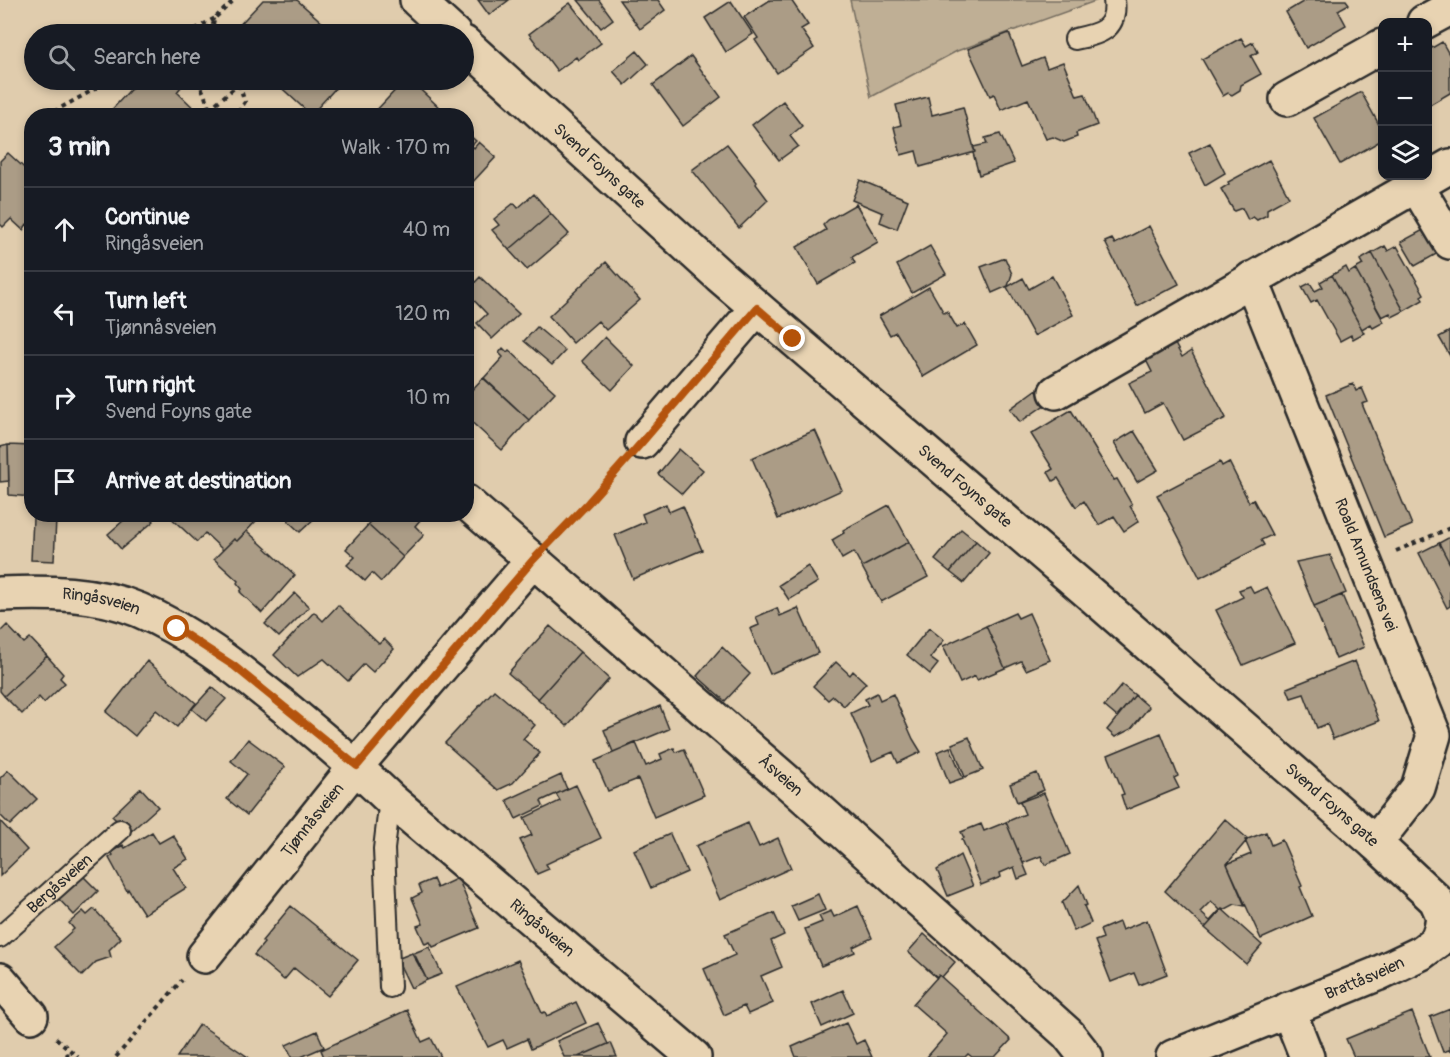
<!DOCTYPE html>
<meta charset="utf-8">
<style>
body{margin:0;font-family:Pangolin,sans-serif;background:#242831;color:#f1f3f6}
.controls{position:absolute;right:18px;top:18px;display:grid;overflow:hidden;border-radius:12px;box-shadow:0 3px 9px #0003}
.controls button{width:54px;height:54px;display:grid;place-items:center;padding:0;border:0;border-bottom:2px solid #363941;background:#171b24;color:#f1f3f6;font:30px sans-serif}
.stop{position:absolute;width:18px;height:18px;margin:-14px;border:4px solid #b45309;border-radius:50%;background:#fff}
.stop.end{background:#b45309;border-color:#fff;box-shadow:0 2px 6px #0008}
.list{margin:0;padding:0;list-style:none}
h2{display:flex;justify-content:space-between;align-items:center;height:78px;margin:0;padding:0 24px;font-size:26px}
h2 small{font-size:20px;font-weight:400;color:#9ea1a6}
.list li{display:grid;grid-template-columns:39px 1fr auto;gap:18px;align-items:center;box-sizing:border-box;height:84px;padding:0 24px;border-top:2px solid #363941}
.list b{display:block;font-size:22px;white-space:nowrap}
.list p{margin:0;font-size:20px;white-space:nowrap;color:#9ea1a6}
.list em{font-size:20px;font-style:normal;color:#9ea1a6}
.icon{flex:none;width:33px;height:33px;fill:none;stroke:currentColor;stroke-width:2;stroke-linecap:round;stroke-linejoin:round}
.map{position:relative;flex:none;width:1450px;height:1057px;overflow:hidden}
.search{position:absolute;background:#171b24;box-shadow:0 3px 9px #0003;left:24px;top:24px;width:450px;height:66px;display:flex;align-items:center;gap:15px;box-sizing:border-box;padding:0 21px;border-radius:33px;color:#9ea1a6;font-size:22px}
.panel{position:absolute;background:#171b24;box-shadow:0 3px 9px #0003;left:24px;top:108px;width:450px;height:414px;border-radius:24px}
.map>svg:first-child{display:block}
.green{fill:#bfaf95;stroke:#756d60;stroke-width:1.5}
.building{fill:#ab9c86;stroke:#2b2b2b;stroke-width:1.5;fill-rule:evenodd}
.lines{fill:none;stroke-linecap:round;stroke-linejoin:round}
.service-casing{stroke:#2b2b2b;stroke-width:24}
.minor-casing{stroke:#2b2b2b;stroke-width:38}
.tertiary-casing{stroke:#2b2b2b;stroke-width:38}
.path{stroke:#2b2b2b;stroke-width:4;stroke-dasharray:4.5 4.5;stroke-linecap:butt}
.service{stroke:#e8d3b2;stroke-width:20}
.minor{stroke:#e8d3b2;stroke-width:33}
.tertiary{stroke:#e8d3b2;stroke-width:33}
.route{stroke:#b45309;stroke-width:8}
.labels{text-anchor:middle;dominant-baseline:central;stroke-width:4.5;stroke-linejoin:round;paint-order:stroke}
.street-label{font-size:16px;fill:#2b2b2b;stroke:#e8d3b2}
</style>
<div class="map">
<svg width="1450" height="1057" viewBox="0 0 1450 1057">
<rect width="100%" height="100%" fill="#e0ccad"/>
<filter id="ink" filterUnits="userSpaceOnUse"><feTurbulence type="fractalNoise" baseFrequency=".0167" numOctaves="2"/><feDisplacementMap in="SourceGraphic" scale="12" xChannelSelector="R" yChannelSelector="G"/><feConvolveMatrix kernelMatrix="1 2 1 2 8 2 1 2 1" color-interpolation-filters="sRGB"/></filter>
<g filter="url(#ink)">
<path class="green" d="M850,0H1098L957,51L871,97Z"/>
<path class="building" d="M263,0H297L335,34H231Z
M478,0H509L489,15Z
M578,0H599L613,19L601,28Z
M619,0H658L665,10L640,29Z
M770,0H791L808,25L801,29L814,48L777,73L755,40L758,38L744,17Z
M1306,0H1346L1349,4L1338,10L1346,25L1306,48L1286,12Z
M731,1L753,34L726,52L705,18Z
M570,3L601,43L578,60L576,57L557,71L529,34Z
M1009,33L1022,66L1043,58L1047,68L1063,62L1077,96L1085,94L1097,125L1076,133L1077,137L1064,142L1053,137L1046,139L1028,99L1001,110L994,94L990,96L968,49Z
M1241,38L1246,46L1253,42L1258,52L1251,56L1261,74L1241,85L1240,90L1232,95L1228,93L1223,96L1202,59Z
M1428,41L1432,48L1442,42L1450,56V93L1428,106Z
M637,51L648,64L625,85L613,71Z
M691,56L721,97L683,126L653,85Z
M139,80H163L170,85L174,80L181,87L177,92L202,116H106Z
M273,80H343L311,115Z
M405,80H410L442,110L437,116H371Z
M1361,92L1382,130V140L1340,164L1314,118Z
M928,97L932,115L963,107L975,152L920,167L916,151L901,155L894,127L901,125L896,105Z
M783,101L802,126L790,136L798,146L779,160L752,125Z
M466,132L476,141L466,151Z
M1000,134L1014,163L979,175L973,153L975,152L973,147L987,144L985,138Z
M479,142L496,157L470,185L466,181V151L472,146L474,148Z
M1210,143L1225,173L1205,185L1189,153Z
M727,144L757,182L756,184L768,200L739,228L692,170Z
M8,153L32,175V228L27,224L23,230L11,219L3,227L0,224V161Z
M1269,160L1289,197L1267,209V215L1257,220L1253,217L1248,220L1242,208L1234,211L1221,189L1229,184L1228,182Z
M860,180L908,200L897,229L880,222L883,213L852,200Z
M534,194L551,214L509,250L492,230L499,225L494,219L514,203L518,208Z
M856,204L878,242L852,257L855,263L818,284L797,247L826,230L823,225L828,220Z
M551,214L569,234L527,270L509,250Z
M1149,226L1179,284L1137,306L1105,242L1112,239L1115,244Z
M1427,228L1440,252L1415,266L1401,242Z
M930,246L946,274L912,293L897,265Z
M1385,246L1388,251L1397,246L1424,294L1421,296L1423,300L1404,311L1372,253Z
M1372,253L1404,311L1392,317L1390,313L1382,317L1355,269L1363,265L1360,260Z
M1005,258L1012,274L1008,286L992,293L981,267Z
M606,262L640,300L606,330L598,321L573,343L549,316Z
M1346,267L1349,273L1355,269L1384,322L1373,328L1370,324L1362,329L1332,275Z
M1332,275L1364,333L1353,339L1351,335L1340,341L1317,300L1311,303L1302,287L1310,283L1315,291L1323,287L1320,282Z
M1052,276L1073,315L1034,336L1007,287L1023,278L1029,289Z
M480,277L519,314L492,339L477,323L487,314L466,292Z
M929,287L944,313L947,311L957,328L965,324L977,345L923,377L896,332L890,335L879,316Z
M466,318L476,328L466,337Z
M537,327L565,351L552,365L524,341Z
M1450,331V356L1439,337Z
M605,337L634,366L612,390L582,361Z
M1174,342L1182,357L1191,351L1226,418L1183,440L1163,403L1145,413L1129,383L1152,372L1145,358Z
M503,348L507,352L509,350L555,392L529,420L484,378L503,357L499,353Z
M483,378L529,420L502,450L466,417V396Z
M1353,384L1356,391L1362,388L1368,402L1362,404L1412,525L1384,537L1326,395Z
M1036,390L1046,404L1020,422L1010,409Z
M1071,410L1114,480L1117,479L1132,505L1130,506L1139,521L1124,531L1114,516L1099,525L1084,501L1076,507L1058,478L1053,481L1048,472L1053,469L1031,434Z
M815,430L842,490L778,519L752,458Z
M1134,431L1158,470L1137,482L1114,443Z
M8,445L9,481L0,482V447Z
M8,445L32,446V497L9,495Z
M679,449L703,470L682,494L658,474Z
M1220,462L1222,466L1229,462L1249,502L1253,499L1272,535L1261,540L1264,545L1200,578L1157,495Z
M666,504L669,512L683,506L702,550L633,579L615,535L645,522L642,514Z
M889,505L909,542L862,567L854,552L842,559L832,540L844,533L843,530Z
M131,514H148L154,521L121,549L108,534Z
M167,514H249L256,521L237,541L234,539L223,550L205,533L197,542Z
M294,514H319L300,532L288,521Z
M378,514H416L421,519L415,526L424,535L403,557L368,525Z
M33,518L56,519L54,561L31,560Z
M368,525L403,557L381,582L372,573L365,581L347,565L355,557L346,549Z
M961,529L976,541L950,572L935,560Z
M247,531L295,575L262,613L240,592L242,589L237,583L238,581L214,559L234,539L237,541Z
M1450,537V564L1439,543Z
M976,541L989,553L964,583L950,572Z
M909,542L928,577L881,602L862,567Z
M1439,543L1450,564V606L1447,608L1419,553Z
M1330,555L1346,593L1314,606L1296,562Z
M808,566L818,582L789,600L779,585Z
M1250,586L1254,593L1267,587L1295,643L1243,665L1216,610L1243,597L1239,590Z
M295,593L309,607L279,637L265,624Z
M1342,595L1364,647L1336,659L1314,606Z
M338,605L379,644L384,639L394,649L373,672L364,664L348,681L324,659L297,677L274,655L314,612L323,621Z
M777,608L780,616L798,608L818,653L770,674L750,629L759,625L756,617Z
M1015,613L1018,618L1029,613L1050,660L1026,670L1021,661L1005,668L986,626Z
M7,625L24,643L30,638L47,656L4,696L0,691V632Z
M550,626L580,652L538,699L508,673Z
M986,626L1005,668L977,680L975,676L960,683L943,646Z
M929,628L944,640L930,658L938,664L930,674L907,655Z
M722,647L750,674L725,701L697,676Z
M580,652L609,679L567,726L538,699Z
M47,656L63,674L60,678L65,683L44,703L39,697L22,714L4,696Z
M147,661L196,703L177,727L156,710L135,736L106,712Z
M1355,661L1379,721L1333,739L1327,724L1317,728L1304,694L1291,698L1287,688Z
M836,662L850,675L853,671L866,683L844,706L833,696L828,700L813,686Z
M1122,685L1135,695L1117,717L1104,706Z
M212,687L226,699L206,721L192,709Z
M494,690L535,725L523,739L540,753L513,783L498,790L445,743Z
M877,693L880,700L893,694L913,739L921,752L898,763L893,752L872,761L851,713L868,705L865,699Z
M1135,695L1149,707L1131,729L1115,737L1107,730Z
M660,706L669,729L613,752L604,730Z
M1161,733L1178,776L1174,778L1179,788L1126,810L1121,795L1124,794L1108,755Z
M969,737L983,770L965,777L952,744Z
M248,739L285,767L247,815L227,799L247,774L231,761Z
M636,743L646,766L662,759L660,754L674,748L676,752L684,749L704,795L654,817L638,779L608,791L595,761Z
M950,747L963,778L949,783L937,752Z
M8,770L37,799L10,825L0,815V778Z
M1037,773L1044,790L1017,802L1010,784Z
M561,775L567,789L541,801L543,806L516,819L507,800Z
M576,785L601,838L546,864L549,869L537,874L520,840L532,835L524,818L560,801L556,794Z
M141,788L158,807L129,833L112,816Z
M1044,793L1070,854L1045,865L1041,856L1023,863L1006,822L1025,814L1020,802Z
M1225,819L1248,839L1227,864L1245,906L1235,904L1224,910L1222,909L1205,928L1165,891ZM1211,901L1220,910L1210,921L1200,912Z
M0,821L27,850L0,876Z
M1006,822L1028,875L1018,879L1014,867L1000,873L1001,877L981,885L962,839L964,838L961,832L981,824L984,831Z
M748,823L759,847L778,838L791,868L720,900L696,846Z
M152,832L159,843L173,835L188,859L173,868L186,888L144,914L128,889L127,891L109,858L113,855L111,852L123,845L125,848Z
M1266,832L1271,845L1282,840L1302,886L1300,887L1312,916L1261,939L1227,864L1251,854L1245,840Z
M670,834L687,872L651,888L634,850Z
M960,855L973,886L948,896L937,870Z
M79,872L98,891L74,915L55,895Z
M458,878L479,928L433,947L430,942L425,944L417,926L423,924L412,898L422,893L419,885L433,879L437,888Z
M1079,885L1087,905L1084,906L1091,923L1074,931L1062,903Z
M818,894L825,910L798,921L791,906Z
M291,906L358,960L328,996L294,968L284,980L254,955L264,943L262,941Z
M858,906L872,938L853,947L855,952L821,966L805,929L822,922L819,916L831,911L834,917Z
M94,909L121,938L109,950L111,957L96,962L82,976L54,947L74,929L69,923L83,911L87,915Z
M1222,909L1262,945L1246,964L1205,928Z
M774,913L784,935L771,941L782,967L761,976L773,1003L748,1014L744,1006L724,1015L704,969L735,955L725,934Z
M1147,920L1167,974L1139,985L1134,973L1111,982L1095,941L1103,938L1100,930L1119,922L1122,930Z
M924,934L955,962L942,977L939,975L937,978L908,952Z
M429,947L442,974L427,980L414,953Z
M412,953L427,980L411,988L397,959Z
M518,960L542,1013L545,1012L547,1016L576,1002L586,1023L531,1049L527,1039L507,1048L503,1040L488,1047L457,987Z
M939,975L1011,1040L995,1057H972L968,1054L965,1057H927L947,1034L913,1004Z
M843,990L853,1013L822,1027L812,1004Z
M1450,1009V1052L1449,1050L1443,1052L1430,1017Z
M407,1010L422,1042L431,1038L441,1057H324L321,1050Z
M1412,1012L1430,1057H1354L1346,1039Z
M598,1023L608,1044L578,1057H564L557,1041Z
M846,1023L856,1044L864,1040L872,1057H796L792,1047Z
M199,1024L248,1057H177Z
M317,1031L324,1047L301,1057H292L286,1045Z
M611,1043L617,1057H578L608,1044Z"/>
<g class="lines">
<defs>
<g id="service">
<path d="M1075,39C1099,34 1118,30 1114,0"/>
<path id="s1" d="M0,937L120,830"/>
<path d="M390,987L384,849L390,799"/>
</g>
<g id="minor">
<path d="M1424,22L1450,8"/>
<path d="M1287,99L1382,46"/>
<path d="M1416,185L1450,242"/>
<path id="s2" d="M1251,279L1434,735L1418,788L1375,843"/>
<path d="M1056,392L1450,166"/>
<path d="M642,442L757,308"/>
<path id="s3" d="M466,502L798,791L1068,1034L1086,1057"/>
<path id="s4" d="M0,594C46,592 96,592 139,610C194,633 241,672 287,709C322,738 357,767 390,799L694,1057"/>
<path id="s5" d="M204,956L356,766L533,560"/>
<path d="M0,980L31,1016"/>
<path d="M1288,1009L1307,1057"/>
<path id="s6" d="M1173,1057L1377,974L1421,953L1437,941"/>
</g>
<g id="tertiary">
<path d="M417,0L454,34"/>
<path id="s7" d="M464,43L720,276L1095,598L1375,843L1436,900L1443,916L1441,929L1437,941"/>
</g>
</defs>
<use href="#service" class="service-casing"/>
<use href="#minor" class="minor-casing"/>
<use href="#tertiary" class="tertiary-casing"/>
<path class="path" d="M187,34L215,18
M210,34L215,18L234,0
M197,80L204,93L209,109L220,115L237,114L245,102L239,84L235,80
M209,109L239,84
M46,116L111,80
M558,535L620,468
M1396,551L1450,528
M56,1038L78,1057
M67,1057L68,1050
M116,1057L182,980"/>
<use href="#service" class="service"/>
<use href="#minor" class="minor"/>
<use href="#tertiary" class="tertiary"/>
</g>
</g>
<g class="lines" filter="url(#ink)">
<path class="route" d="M177,629L234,666L357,766L533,560L588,503L642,442L757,308L793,339"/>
</g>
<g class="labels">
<g class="street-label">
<text stroke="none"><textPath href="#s7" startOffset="183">Svend Foyns gate</textPath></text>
<text stroke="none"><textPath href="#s7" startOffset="669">Svend Foyns gate</textPath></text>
<text stroke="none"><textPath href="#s2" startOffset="308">Roald Amundsens vei</textPath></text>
<text stroke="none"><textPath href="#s4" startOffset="102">Ringåsveien</textPath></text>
<text stroke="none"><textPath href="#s3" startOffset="417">Åsveien</textPath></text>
<text stroke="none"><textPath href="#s7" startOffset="1155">Svend Foyns gate</textPath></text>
<text stroke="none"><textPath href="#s5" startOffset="174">Tjønnåsveien</textPath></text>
<text stroke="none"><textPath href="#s1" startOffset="80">Bergåsveien</textPath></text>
<text stroke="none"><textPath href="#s4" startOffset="656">Ringåsveien</textPath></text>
<text stroke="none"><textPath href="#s6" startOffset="207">Brattåsveien</textPath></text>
</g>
</g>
</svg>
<div class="controls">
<button>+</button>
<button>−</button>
<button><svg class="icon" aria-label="layers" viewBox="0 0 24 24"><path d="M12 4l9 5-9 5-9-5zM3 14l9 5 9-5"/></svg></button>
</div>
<div class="stop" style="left:177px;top:629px"></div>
<div class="stop end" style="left:793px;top:339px"></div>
<div class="search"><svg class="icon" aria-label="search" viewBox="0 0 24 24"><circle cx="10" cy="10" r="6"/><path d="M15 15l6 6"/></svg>Search here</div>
<section class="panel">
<h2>3 min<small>Walk · 170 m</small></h2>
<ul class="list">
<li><svg class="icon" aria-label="ahead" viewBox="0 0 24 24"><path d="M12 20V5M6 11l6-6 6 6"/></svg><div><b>Continue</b><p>Ringåsveien</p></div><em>40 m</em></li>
<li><svg class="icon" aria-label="left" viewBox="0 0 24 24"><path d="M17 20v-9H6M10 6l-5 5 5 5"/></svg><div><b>Turn left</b><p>Tjønnåsveien</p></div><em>120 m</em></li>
<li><svg class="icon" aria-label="right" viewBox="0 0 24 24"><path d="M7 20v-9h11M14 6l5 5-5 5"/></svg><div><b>Turn right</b><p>Svend Foyns gate</p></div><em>10 m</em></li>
<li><svg class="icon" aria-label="arrive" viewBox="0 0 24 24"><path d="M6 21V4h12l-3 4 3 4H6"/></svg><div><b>Arrive at destination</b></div></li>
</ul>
</section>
</div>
